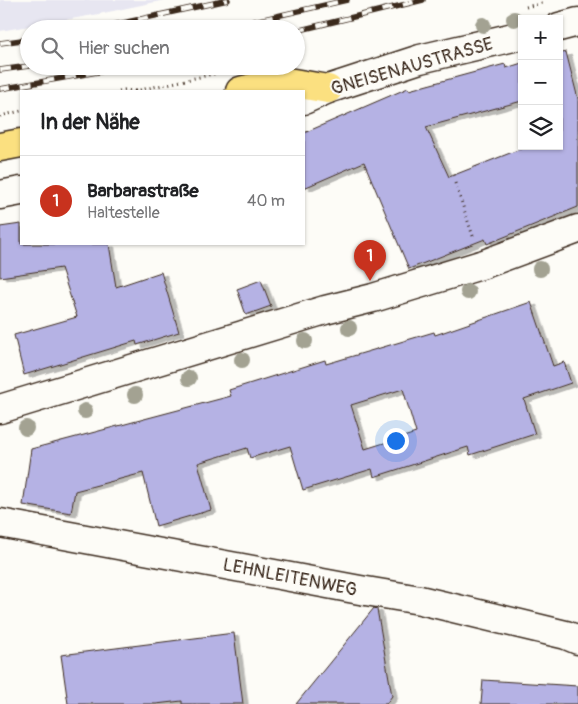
<!DOCTYPE html>
<html lang="de">
<meta charset="utf-8">
<style>
body{margin:0;font-family:Pangolin,sans-serif;background:#f6f6f6;color:#202124}
.controls{position:absolute;right:15px;top:15px;display:grid;overflow:hidden;border-radius:0px;box-shadow:0 1px 4px #0004}
.controls button{width:45px;height:45px;display:grid;place-items:center;padding:0;border:0;border-bottom:1px solid #e0e0e0;background:#fff;color:#202124;font:25px sans-serif}
.you{position:absolute;left:395px;top:440px;width:18px;height:18px;margin:-12px;border:4px solid #fff;border-radius:50%;background:#1a73e8;box-shadow:0 0 0 8px #1a73e833}
.badge{display:grid;place-items:center;width:32px;height:32px;border-radius:50%;background:#c8321e;color:#fff;font-size:16px;font-weight:700}
.pin{position:absolute;translate:-50% -41px;filter:drop-shadow(0 1px 2px #0008)}
.pin::after{content:'';position:absolute;top:26px;width:18px;height:15px;background:inherit;clip-path:polygon(0 0,100% 0,50% 100%)}
.list{margin:0;padding:0;list-style:none}
h2{display:flex;justify-content:space-between;align-items:center;height:65px;margin:0;padding:0 20px;font-size:21px}
h2 small{font-size:16px;font-weight:400;color:#757577}
.list li{display:grid;grid-template-columns:32px 1fr auto;gap:15px;align-items:center;box-sizing:border-box;height:90px;padding:0 20px;border-top:1px solid #e0e0e0}
.list b{display:block;font-size:19px;white-space:nowrap}
.list p{margin:0;font-size:16px;white-space:nowrap;color:#757577}
.list em{font-size:16px;font-style:normal;color:#757577}
.icon{flex:none;width:28px;height:28px;fill:none;stroke:currentColor;stroke-width:2;stroke-linecap:round;stroke-linejoin:round}
.map{position:relative;flex:none;width:578px;height:704px;overflow:hidden}
.search{position:absolute;background:#fff;box-shadow:0 1px 4px #0004;left:20px;top:20px;width:285px;height:55px;display:flex;align-items:center;gap:12px;box-sizing:border-box;padding:0 18px;border-radius:28px;color:#757577;font-size:19px}
.panel{position:absolute;background:#fff;box-shadow:0 1px 4px #0004;left:20px;top:90px;width:285px;height:155px;border-radius:0px}
.map>svg:first-child{display:block}
.built{fill:#e7e6f1}
.building{fill:#b5b2e4;stroke:#3b2a1e;fill-rule:evenodd;filter:url(#shadow)}
.lines{fill:none;stroke-linecap:round;stroke-linejoin:round}
.minor-casing{stroke:#3b2a1e;stroke-width:31}
.tertiary-casing{stroke:#3b2a1e;stroke-width:31}
.trunk-casing{stroke:#3b2a1e;stroke-width:31}
.path{stroke:#3b2a1e;stroke-width:3;stroke-dasharray:1 4;stroke-linecap:butt}
.minor{stroke:#fdfcf7;stroke-width:28}
.tertiary{stroke:#fdfcf7;stroke-width:28}
.trunk{stroke:#fbe080;stroke-width:28}
.rail-casing{stroke:#3b2a1e;stroke-width:5.5}
.rail{stroke:#fdfcf7;stroke-width:4;stroke-dasharray:11;stroke-linecap:butt}
.tree{fill:#a3a292}
.labels{text-anchor:middle;dominant-baseline:central;stroke-width:4;stroke-linejoin:round;paint-order:stroke}
.street-label{font-size:18px;fill:#3b2a1e;stroke:#fdfcf7}
</style>
<div class="map">
<svg width="578" height="704" viewBox="0 0 578 704">
<defs>
<filter id="shadow"><feDropShadow dx="5.5" dy="3" stdDeviation="0" flood-color="#0004"/></filter>
</defs>
<rect width="100%" height="100%" fill="#fdfcf7"/>
<filter id="ink" filterUnits="userSpaceOnUse"><feTurbulence type="fractalNoise" baseFrequency=".02" numOctaves="2"/><feDisplacementMap in="SourceGraphic" scale="10" xChannelSelector="R" yChannelSelector="G"/><feConvolveMatrix kernelMatrix="1 2 1 2 8 2 1 2 1" color-interpolation-filters="sRGB"/></filter>
<g filter="url(#ink)">
<path class="built" d="M0,0H165L94,15L0,31Z"/>
<path class="building" d="M566,52L578,99V207L487,244L485,239L409,269L364,162L304,188V133L408,88L409,90L505,64L506,68L522,63V101L426,127L449,177L528,146H559V54Z
M21,224V244H109L116,287L161,272L179,332L137,345L136,341L24,375L14,335L77,317L61,268L0,277V227Z
M261,280L271,306L246,315L237,289Z
M531,302L553,366L564,362L571,383L524,399L535,434L470,455L468,447L374,477L372,469L303,490L290,446L250,458L247,448L198,463L211,510L156,526L143,473L75,491L71,513L23,505L31,449L231,396L229,390L325,360L326,364L434,332L435,335ZM403,389L416,433L365,449L351,405Z
M374,608L377,609L392,696L386,704H296Z
M234,633L243,704H182V701L156,704H68L61,655Z
M483,680L578,686V704H481Z"/>
<g class="lines">
<defs>
<path id="minor" d="M0,409L325,310L373,298L484,264L578,229
M0,523L360,590L420,600L566,635L578,640"/>
<path id="tertiary" d="M559,27L578,22
M304,100L328,89L420,59L522,35
M0,195L21,191"/>
<path id="trunk" d="M240,91L282,81L328,89
M0,147L21,143"/>
</defs>
<use href="#minor" class="minor-casing"/>
<use href="#tertiary" class="tertiary-casing"/>
<use href="#trunk" class="trunk-casing"/>
<path class="path" d="M526,7L542,3
M119,91L124,90L135,91
M135,91L218,73
M0,116L21,111
M455,183L474,239"/>
<use href="#minor" class="minor"/>
<use href="#tertiary" class="tertiary"/>
<use href="#trunk" class="trunk"/>
<defs>
<path id="rail" d="M95,29L228,0
M219,29L347,0
M296,31L423,0
M0,43L29,39
M0,70L29,66
M0,89L132,66"/>
</defs>
<use href="#rail" class="rail-casing"/>
<use href="#rail" class="rail"/>
</g>
<g class="tree">
<circle cx="514" cy="19" r="8"/>
<circle cx="483" cy="25" r="8"/>
<circle cx="540" cy="269" r="8"/>
<circle cx="468" cy="292" r="8"/>
<circle cx="349" cy="328" r="8"/>
<circle cx="305" cy="341" r="8"/>
<circle cx="242" cy="360" r="8"/>
<circle cx="189" cy="378" r="8"/>
<circle cx="135" cy="395" r="8"/>
<circle cx="85" cy="411" r="8"/>
<circle cx="26" cy="428" r="8"/>
</g>
</g>
<g class="labels">
<g class="street-label">
<text transform="translate(412 66) rotate(-16)">GNEISENAUSTRASSE</text>
<text transform="translate(290 577) rotate(11)">LEHNLEITENWEG</text>
</g>
</g>
</svg>
<div class="controls">
<button>+</button>
<button>−</button>
<button><svg class="icon" aria-label="layers" viewBox="0 0 24 24"><path d="M12 4l9 5-9 5-9-5zM3 14l9 5 9-5"/></svg></button>
</div>
<div class="you"></div>
<div class="pin badge" style="left:370px;top:281px">1</div>
<div class="search"><svg class="icon" aria-label="search" viewBox="0 0 24 24"><circle cx="10" cy="10" r="6"/><path d="M15 15l6 6"/></svg>Hier suchen</div>
<section class="panel">
<h2>In der Nähe<small></small></h2>
<ul class="list">
<li><span class="badge">1</span><div><b>Barbarastraße</b><p>Haltestelle</p></div><em>40 m</em></li>
</ul>
</section>
</div>
